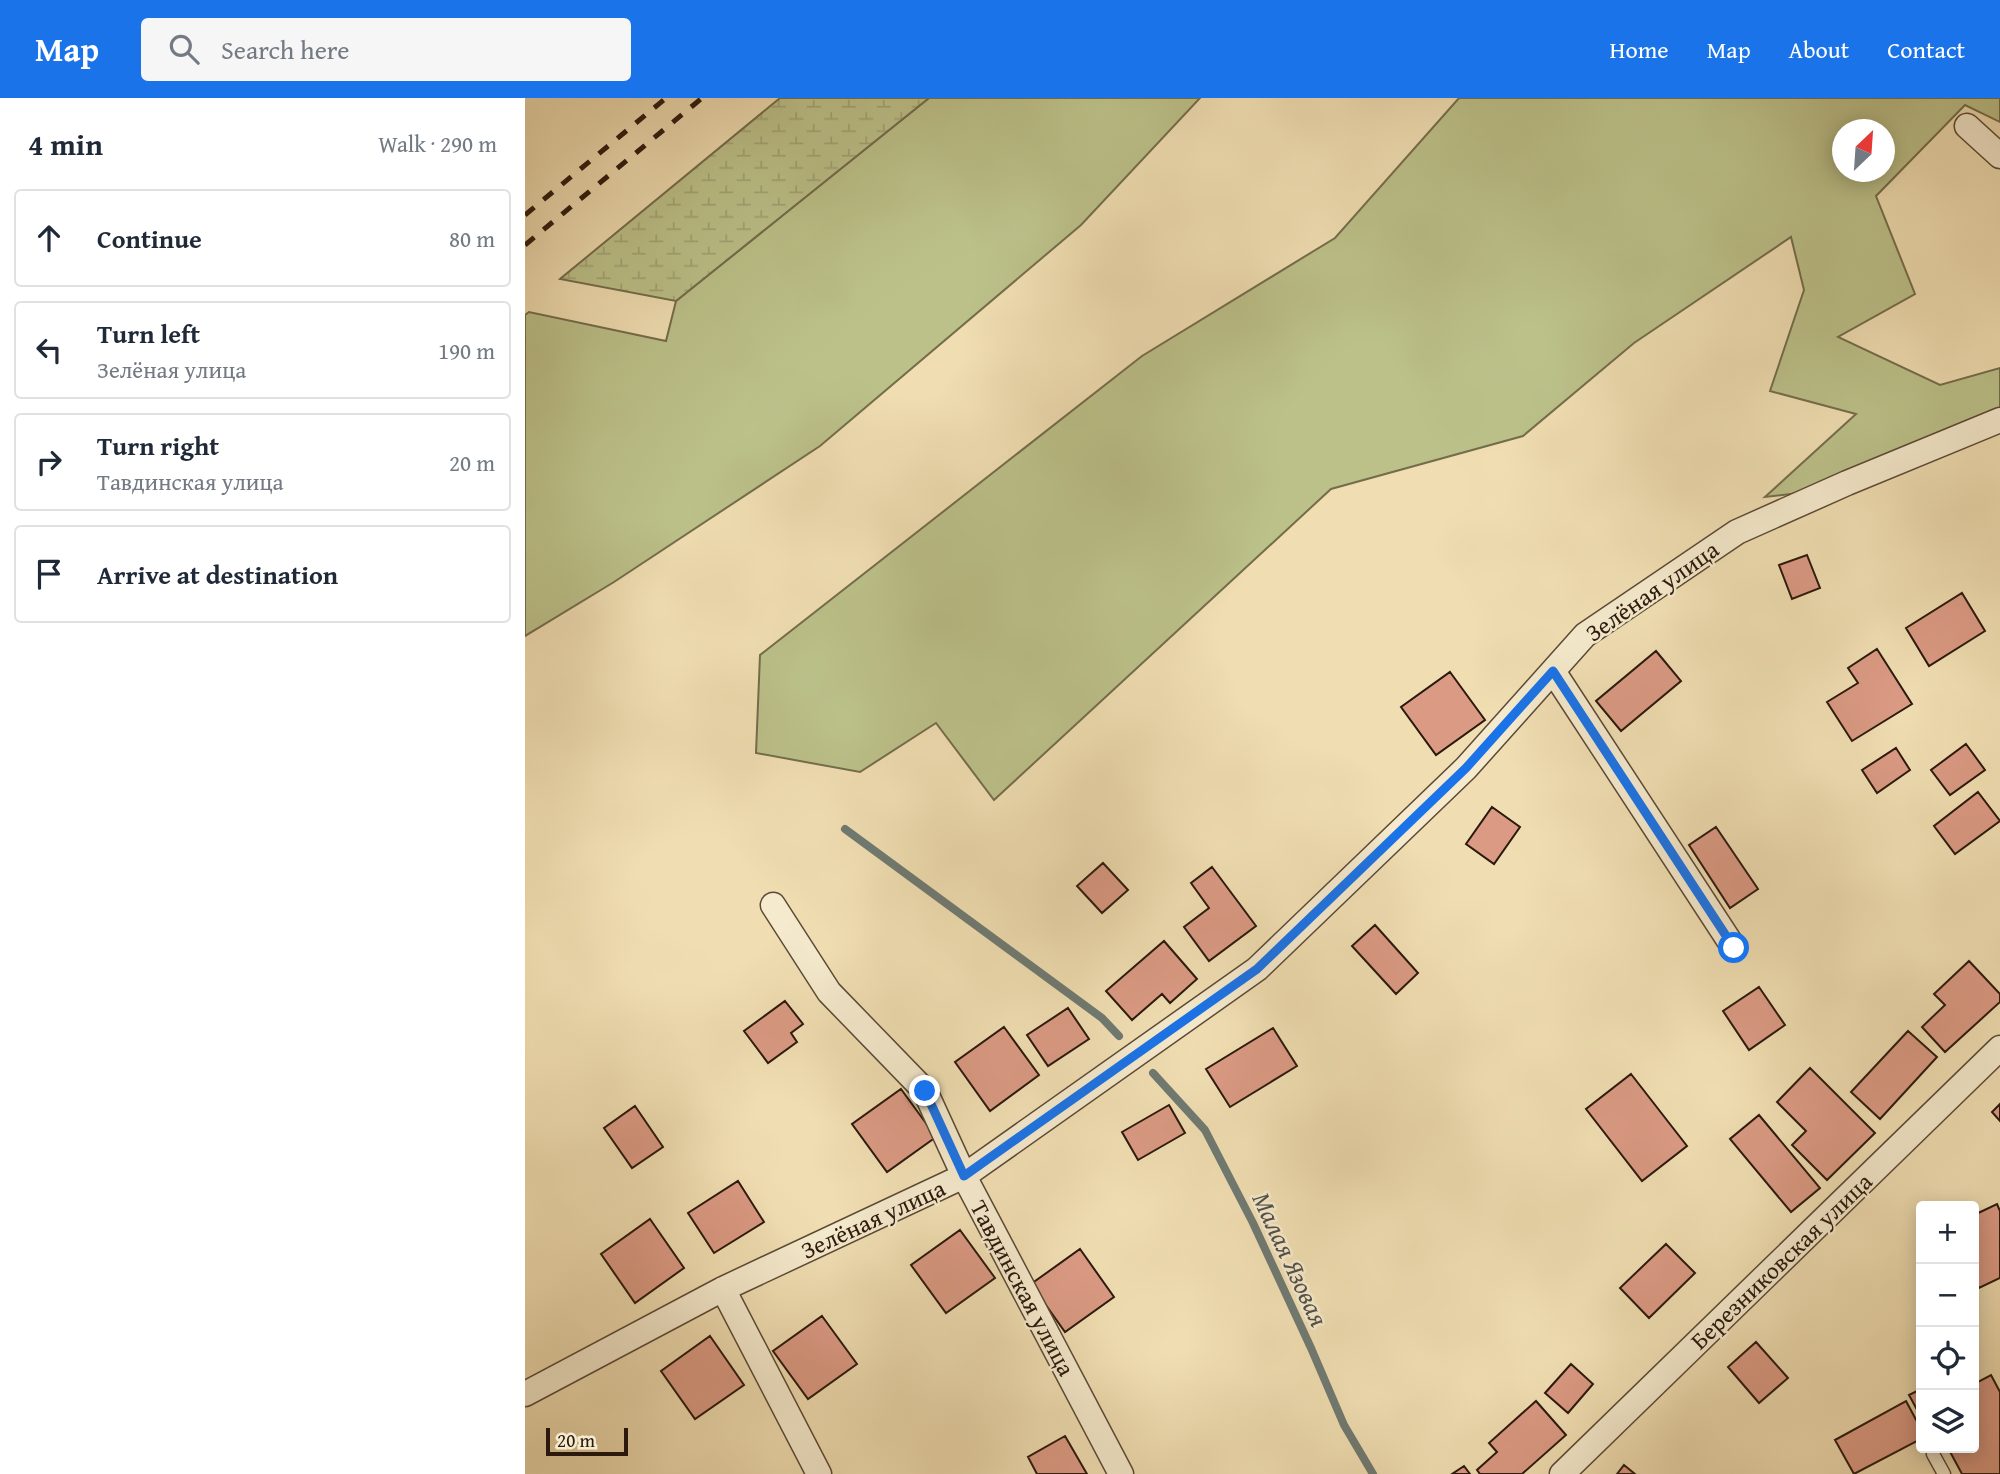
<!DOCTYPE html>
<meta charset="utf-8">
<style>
body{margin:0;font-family:"Gentium Book Plus",serif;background:#f6f6f7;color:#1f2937}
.controls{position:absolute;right:21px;bottom:21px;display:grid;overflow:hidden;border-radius:7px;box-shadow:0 4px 18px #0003}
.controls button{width:63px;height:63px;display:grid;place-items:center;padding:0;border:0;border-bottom:2px solid #e0e1e3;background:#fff;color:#1f2937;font:35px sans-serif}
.compass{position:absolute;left:1307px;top:21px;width:63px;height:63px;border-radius:50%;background:#fff;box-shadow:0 4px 18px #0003;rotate:25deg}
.scale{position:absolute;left:21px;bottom:18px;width:82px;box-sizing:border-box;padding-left:7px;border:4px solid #2b190d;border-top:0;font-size:19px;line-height:24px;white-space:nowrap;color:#2b190d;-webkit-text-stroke:5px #f5eacd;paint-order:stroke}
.stop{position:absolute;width:21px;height:21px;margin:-16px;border:5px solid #1a73e8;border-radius:50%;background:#fff}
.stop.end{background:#1a73e8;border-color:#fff;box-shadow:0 2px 7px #0008}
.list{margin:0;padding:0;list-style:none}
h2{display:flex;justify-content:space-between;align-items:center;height:91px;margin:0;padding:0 28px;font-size:30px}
h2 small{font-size:23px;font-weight:400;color:#747a83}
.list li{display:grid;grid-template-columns:46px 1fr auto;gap:21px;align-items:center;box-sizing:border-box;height:98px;margin:0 14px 14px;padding:0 14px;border:2px solid #e0e1e3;border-radius:7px}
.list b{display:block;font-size:26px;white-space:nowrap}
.list p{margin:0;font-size:23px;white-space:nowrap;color:#747a83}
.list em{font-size:23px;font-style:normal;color:#747a83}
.icon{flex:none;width:38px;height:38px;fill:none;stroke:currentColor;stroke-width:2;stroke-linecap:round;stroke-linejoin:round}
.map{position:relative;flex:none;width:1475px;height:1376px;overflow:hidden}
header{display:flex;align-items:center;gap:42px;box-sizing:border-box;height:98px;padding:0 35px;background:#1a73e8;color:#fff}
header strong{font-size:33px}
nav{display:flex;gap:38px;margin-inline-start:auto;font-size:24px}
.search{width:490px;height:63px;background:#f6f6f7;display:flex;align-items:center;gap:18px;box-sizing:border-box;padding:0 24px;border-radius:7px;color:#747a83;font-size:26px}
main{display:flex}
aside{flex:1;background:#fff}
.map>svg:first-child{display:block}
.grass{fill:#bcc18a;stroke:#746d4c;stroke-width:2;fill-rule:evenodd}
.wetland{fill:url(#wetland-marsh);stroke:#746d4c;stroke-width:2}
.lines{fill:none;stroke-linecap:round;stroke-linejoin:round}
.stream{stroke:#6f7a72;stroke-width:8}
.building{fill:#db9a84;stroke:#2b190d;stroke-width:2}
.service-casing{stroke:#5c4a36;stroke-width:15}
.minor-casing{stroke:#5c4a36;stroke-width:27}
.service{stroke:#f5eacd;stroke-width:12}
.minor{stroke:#f5eacd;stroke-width:24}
.rail{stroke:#2b190d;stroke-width:5;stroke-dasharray:12 12;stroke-linecap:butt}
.route{stroke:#1a73e8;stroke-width:9}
.labels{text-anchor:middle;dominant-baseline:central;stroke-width:5;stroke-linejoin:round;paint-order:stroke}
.street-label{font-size:24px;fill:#2b190d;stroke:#f5eacd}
.water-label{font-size:26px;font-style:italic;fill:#535148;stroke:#f5eacd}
</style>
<header>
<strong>Map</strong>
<div class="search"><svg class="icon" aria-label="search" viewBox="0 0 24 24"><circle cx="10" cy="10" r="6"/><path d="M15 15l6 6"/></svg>Search here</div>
<nav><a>Home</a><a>Map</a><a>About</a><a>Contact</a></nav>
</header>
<main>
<aside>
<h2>4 min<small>Walk · 290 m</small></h2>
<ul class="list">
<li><svg class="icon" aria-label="ahead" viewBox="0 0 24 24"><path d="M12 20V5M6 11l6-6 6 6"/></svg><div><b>Continue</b></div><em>80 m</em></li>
<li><svg class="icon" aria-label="left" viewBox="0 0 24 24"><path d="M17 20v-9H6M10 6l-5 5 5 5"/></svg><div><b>Turn left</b><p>Зелёная улица</p></div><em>190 m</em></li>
<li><svg class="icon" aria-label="right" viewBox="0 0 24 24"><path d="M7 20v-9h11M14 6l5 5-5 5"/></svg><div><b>Turn right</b><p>Тавдинская улица</p></div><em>20 m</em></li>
<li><svg class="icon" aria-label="arrive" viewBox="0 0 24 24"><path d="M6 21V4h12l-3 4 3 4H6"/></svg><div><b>Arrive at destination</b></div></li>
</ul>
</aside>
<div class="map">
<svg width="1475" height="1376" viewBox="0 0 1475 1376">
<defs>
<pattern id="wetland-marsh" width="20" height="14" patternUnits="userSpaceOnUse" patternTransform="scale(1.75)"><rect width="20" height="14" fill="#bcc18a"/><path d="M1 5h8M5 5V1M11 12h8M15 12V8" fill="none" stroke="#a2a576"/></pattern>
</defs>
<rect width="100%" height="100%" fill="#f0deb2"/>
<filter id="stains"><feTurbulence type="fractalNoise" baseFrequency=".00286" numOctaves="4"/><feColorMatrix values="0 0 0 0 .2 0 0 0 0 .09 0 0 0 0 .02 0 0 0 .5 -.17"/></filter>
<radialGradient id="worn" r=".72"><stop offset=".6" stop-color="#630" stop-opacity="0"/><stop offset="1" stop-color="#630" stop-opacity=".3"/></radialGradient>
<path class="grass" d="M404,0H675L556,127L295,348L89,484L0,538V217L4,214L141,243L151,203Z
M934,0H1475V24L1440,7L1351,98L1390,196L1313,239L1415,287L1475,270V311L1309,391L1240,399L1331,316L1245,293L1279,192L1266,139L1109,245L998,338L806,391L469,702L411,625L335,674L231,655L235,557L617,258L810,140ZM1318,32H1360V74H1318Z"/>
<path class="wetland" d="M255,0H404L151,203L35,181Z"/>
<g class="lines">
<path class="stream" d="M320,731L577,920L594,938
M628,975L680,1032L728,1125L786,1250L819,1327L848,1376"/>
</g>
<path class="building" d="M1282,457L1295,490L1267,501L1254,467Z
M1437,495L1460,533L1404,568L1381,530Z
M1352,551L1387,606L1327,643L1302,604L1333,585L1323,570Z
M1131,553L1156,583L1096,633L1071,603Z
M925,574L960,622L911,657L876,609Z
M1441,646L1460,672L1425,697L1406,672Z
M1371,650L1385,672L1352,695L1337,672Z
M1453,694L1475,723L1430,756L1409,728Z
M967,709L995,729L969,766L941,746Z
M1191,729L1233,791L1205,810L1164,747Z
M578,765L603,792L577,815L552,788Z
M687,769L731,828L684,863L659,829L684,810L666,785Z
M850,827L893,875L871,896L827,848Z
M639,843L672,881L645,905L637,896L607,922L581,893Z
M1444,863L1475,896V904L1420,954L1397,929L1420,907L1409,896Z
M1234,889L1260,927L1224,952L1198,913Z
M260,903L278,926L266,935L272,944L243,965L219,933Z
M543,910L564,941L523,968L502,937Z
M479,929L514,977L465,1013L430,964Z
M748,930L772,968L705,1009L681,971Z
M1383,933L1412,959L1355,1021L1326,994Z
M1285,970L1350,1035L1302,1082L1267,1047L1281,1033L1252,1004Z
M1106,976L1162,1048L1117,1083L1061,1011Z
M376,991L411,1039L362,1074L327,1026Z
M1475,1006V1023L1467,1014Z
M644,1007L660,1035L613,1062L597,1034Z
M110,1008L138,1049L107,1070L79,1030Z
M1234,1017L1295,1090L1266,1114L1205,1041Z
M213,1083L239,1124L189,1155L163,1115Z
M1472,1106L1475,1113V1180L1454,1190L1449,1180V1117Z
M125,1121L159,1170L110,1205L76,1156Z
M435,1132L470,1180L421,1215L386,1167Z
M1141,1146L1170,1175L1124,1220L1095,1190Z
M555,1151L589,1199L540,1234L506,1186Z
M297,1218L332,1266L283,1301L248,1253Z
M185,1238L219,1287L170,1321L136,1273Z
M1231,1244L1263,1280L1234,1305L1203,1269Z
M1046,1266L1068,1286L1043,1315L1020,1295Z
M1466,1277L1475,1294V1376H1437L1423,1350H1449V1286Z
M1396,1291V1319L1384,1297Z
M1011,1303L1041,1337L997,1376H955L952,1372L972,1354L964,1345Z
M1381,1303L1396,1331V1341L1329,1376L1310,1342Z
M540,1338L562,1376H512L503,1359Z
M1099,1367L1110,1376H1092Z
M939,1368L945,1376H927Z"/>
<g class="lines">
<defs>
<path id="service" d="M1408,1356L1419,1376"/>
<path id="minor" d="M1442,28L1475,58
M1028,573L1209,850
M248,807L304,894L400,993L439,1078L596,1376
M198,1191L294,1376
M0,1296L198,1191L439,1078L732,871L941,670L1060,537L1212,434L1322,385L1475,322
M1037,1376L1475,950"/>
</defs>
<use href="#service" class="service-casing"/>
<use href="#minor" class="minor-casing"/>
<use href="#service" class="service"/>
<use href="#minor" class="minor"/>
<path class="rail" d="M0,117L141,0
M0,147L177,0"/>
</g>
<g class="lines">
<path class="route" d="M400,993L439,1078L732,871L941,670L1028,573L1209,850"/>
</g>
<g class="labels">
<g class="street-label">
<text transform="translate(1127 493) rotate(-35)">Зелёная улица</text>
<text transform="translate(348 1121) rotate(-25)">Зелёная улица</text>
<text transform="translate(1256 1163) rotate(-44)">Березниковская улица</text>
<text transform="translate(498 1190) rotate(62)">Тавдинская улица</text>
</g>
<g class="water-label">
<text transform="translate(766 1161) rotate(65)">Малая Язовая</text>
</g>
</g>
<rect width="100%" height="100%" filter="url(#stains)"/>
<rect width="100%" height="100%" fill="url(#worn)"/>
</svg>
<div class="controls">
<button>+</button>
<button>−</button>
<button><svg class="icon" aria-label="locate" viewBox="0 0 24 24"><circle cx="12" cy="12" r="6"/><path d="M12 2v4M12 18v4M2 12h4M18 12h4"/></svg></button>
<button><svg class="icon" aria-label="layers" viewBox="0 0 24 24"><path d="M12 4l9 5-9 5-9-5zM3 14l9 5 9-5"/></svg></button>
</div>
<svg class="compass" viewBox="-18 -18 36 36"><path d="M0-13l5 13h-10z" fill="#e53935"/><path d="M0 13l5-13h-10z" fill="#747a83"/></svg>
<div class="scale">20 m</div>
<div class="stop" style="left:1209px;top:850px"></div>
<div class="stop end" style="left:400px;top:993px"></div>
</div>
</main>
